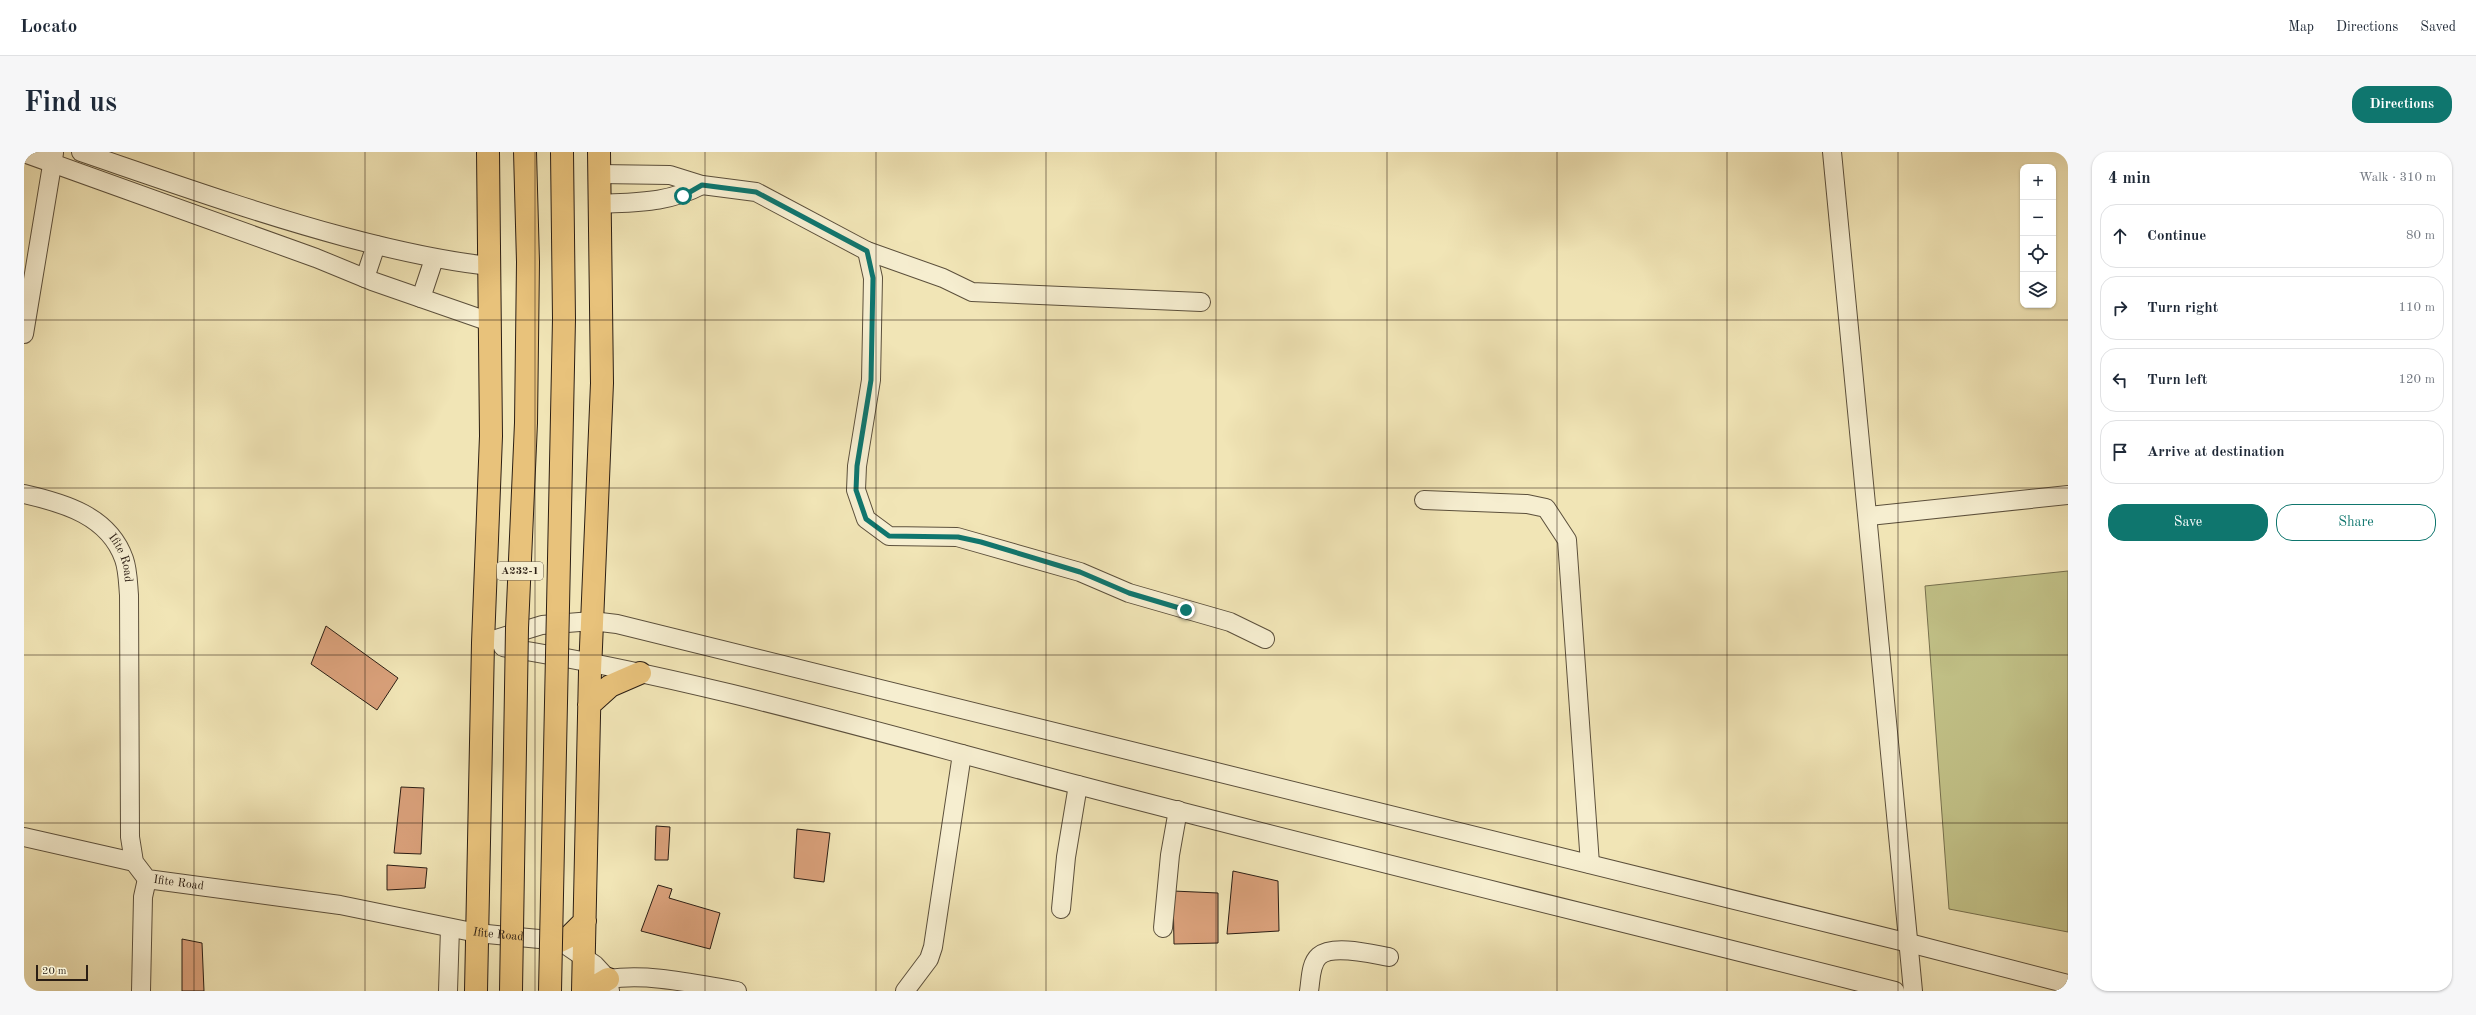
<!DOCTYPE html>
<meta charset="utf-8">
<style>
body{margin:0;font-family:"Old Standard TT",serif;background:#f6f6f7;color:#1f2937}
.controls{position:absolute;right:12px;top:12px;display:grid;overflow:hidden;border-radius:8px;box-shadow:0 1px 3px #0004}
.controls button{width:36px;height:36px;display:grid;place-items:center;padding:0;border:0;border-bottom:1px solid #e0e1e3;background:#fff;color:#1f2937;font:20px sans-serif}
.scale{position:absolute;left:12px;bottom:10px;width:52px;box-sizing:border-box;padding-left:4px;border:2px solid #2b1e14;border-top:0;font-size:11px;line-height:14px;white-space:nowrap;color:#2b1e14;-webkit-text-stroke:3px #f6eed0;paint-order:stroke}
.stop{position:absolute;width:12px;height:12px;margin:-9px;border:3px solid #0f766e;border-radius:50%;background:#fff}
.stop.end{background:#0f766e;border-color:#fff;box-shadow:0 1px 4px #0008}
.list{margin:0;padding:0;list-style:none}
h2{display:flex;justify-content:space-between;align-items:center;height:52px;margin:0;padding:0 16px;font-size:17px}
h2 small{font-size:13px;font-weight:400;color:#747a83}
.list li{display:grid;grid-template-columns:26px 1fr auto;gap:12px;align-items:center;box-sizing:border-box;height:64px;margin:0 8px 8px;padding:0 8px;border:1px solid #e0e1e3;border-radius:16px}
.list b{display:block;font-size:15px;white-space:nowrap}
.list em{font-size:13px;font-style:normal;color:#747a83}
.actions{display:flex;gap:8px;padding:12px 16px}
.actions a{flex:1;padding:9px 0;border:1px solid #0f766e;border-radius:16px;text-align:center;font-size:14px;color:#0f766e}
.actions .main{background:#0f766e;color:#fff}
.icon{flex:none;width:22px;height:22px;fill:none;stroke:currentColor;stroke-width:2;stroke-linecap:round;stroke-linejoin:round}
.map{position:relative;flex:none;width:2044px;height:839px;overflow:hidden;border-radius:16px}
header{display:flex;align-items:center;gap:24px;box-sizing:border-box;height:56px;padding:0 20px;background:#fff;border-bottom:1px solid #e0e1e3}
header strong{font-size:19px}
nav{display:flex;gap:22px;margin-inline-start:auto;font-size:14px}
.intro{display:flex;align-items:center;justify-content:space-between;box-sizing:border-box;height:96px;padding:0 24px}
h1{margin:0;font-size:28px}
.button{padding:10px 18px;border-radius:16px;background:#0f766e;color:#fff;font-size:14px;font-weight:700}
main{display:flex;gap:24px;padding:0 24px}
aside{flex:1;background:#fff;border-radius:16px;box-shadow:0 1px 3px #0004}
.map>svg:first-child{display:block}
.green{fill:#c2c288;stroke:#76704e}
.building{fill:#d9a07a;stroke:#2b1e14}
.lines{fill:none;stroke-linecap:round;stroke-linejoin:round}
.minor-casing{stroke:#5c503c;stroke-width:20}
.highway-casing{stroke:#2b1e14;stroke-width:24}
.minor{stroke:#f6eed0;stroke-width:18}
.highway{stroke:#e8c27b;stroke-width:22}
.highway-bridge-casing{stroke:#2b1e14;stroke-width:24;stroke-linecap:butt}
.highway-bridge{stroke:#e8c27b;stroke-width:22}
.route{stroke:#0f766e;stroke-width:5}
.grid{fill:none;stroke:#2b1e14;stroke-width:1;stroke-opacity:0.55}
.labels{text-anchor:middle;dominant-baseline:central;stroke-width:3.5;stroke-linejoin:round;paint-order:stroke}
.shield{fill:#f6eed0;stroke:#685c4c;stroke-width:1}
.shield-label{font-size:11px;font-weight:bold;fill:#2b1e14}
.street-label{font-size:12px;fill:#2b1e14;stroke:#f6eed0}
</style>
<header>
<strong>Locato</strong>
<nav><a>Map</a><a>Directions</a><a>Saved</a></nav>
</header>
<div class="intro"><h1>Find us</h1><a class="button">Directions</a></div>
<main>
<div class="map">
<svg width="2044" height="839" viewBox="0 0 2044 839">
<rect width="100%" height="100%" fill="#f1e5b6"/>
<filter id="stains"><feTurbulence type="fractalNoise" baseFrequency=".005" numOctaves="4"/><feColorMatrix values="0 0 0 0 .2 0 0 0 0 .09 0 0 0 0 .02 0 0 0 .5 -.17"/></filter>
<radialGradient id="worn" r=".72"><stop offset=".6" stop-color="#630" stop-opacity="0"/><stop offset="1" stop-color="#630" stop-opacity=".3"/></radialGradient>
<path class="green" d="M2044,419V780L1925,757L1901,434Z"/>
<path class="building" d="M302,474L374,526L353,558L287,512Z
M377,635L400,636L397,702L370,701Z
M632,674L646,675L644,708H631Z
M773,677L806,681L800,730L770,726Z
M363,713L403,716L401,736L363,738Z
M1209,719L1254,729L1255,779L1203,782Z
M634,733L648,737L645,746L696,761L686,797L617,779Z
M1149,739L1194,741V791L1150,792Z
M158,787L178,791L180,839H158Z"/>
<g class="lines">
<defs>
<g id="minor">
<path d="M57,0C145,30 232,61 321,85C370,98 417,109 466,114"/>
<path d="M1808,0L1889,839"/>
<path d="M0,1L292,106L348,129L466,170"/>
<path d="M575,22L646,23L678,33L732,40L843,99L919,126L948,140L1177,150"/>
<path d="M576,52C614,50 644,51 678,33"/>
<path d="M843,99L849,126L847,228L833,314L832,338L842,367L865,384L933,385L1056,420L1105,441L1206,470L1241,487"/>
<path d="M341,126L352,93"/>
<path d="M397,146L410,107"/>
<path d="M0,182L30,1"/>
<path id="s1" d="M0,342C40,351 85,364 100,407C104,418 104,432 105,443L106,685L110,710L123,727L316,753L453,781L536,789L571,813L584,827L586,839"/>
<path d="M1400,348L1503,352L1522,356L1543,388L1566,712"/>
<path d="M1845,364L2044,343"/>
<path d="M459,491L518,473L568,469L593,472L1885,791L2044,832"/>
<path d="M479,495C674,526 863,583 1054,633C1325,704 1599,770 1871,839"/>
<path d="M0,685L110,710"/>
<path d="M1037,757L1042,705L1054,633"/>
<path d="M1139,776L1146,703L1154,658"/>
<path d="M584,827C627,821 670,832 713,839"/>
<path d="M117,839L119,745L123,727"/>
<path d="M424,839L426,776"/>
<path d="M881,839L905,807L909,795L938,602"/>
<path d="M1285,839C1287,828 1286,812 1295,804C1309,792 1348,802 1365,805"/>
</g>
<path id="highway" d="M565,553L586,534L616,521
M536,789L546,784L561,769
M452,839L459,491L467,284L464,0
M559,839L566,519L578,231L575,0
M564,839L584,827"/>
</defs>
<use href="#minor" class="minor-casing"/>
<use href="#highway" class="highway-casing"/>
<use href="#minor" class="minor"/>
<use href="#highway" class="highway"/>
<defs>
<path id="highway-bridge" d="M487,839L493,476L502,271L504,110L501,0
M526,839L540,167L538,0"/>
</defs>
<use href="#highway-bridge" class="highway-bridge-casing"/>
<use href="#highway-bridge" class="highway-bridge"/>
</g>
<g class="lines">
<path class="route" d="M659,44L678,33L732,40L843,99L849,126L847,228L833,314L832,338L842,367L865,384L934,385L957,390L1056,420L1105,441L1162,458"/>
</g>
<path class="grid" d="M170,0V839M341,0V839M511,0V839M681,0V839M852,0V839M1022,0V839M1192,0V839M1363,0V839M1533,0V839M1703,0V839M1874,0V839M0,168H2044M0,336H2044M0,503H2044M0,671H2044"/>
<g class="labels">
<rect class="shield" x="473" y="410" width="46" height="18" rx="3"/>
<g class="shield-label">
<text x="496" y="419">A232-1</text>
</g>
<g class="street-label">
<text stroke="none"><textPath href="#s1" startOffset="123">Ifite Road</textPath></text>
<text stroke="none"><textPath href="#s1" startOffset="482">Ifite Road</textPath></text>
<text stroke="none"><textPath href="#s1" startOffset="806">Ifite Road</textPath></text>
</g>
</g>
<rect width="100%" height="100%" filter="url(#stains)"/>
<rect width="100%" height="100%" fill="url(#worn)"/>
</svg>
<div class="controls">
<button>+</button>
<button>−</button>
<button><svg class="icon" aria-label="locate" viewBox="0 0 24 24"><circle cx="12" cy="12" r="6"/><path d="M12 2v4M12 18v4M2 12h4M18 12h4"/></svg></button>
<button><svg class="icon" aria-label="layers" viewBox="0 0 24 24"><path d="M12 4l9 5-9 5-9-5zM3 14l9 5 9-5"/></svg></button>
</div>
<div class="scale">20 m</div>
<div class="stop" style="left:659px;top:44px"></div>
<div class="stop end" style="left:1162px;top:458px"></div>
</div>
<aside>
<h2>4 min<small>Walk · 310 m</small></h2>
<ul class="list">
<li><svg class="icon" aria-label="ahead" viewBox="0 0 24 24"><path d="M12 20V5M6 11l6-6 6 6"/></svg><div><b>Continue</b></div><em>80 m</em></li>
<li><svg class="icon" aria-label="right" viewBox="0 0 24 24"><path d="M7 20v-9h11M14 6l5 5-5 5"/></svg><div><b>Turn right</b></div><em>110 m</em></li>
<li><svg class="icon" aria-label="left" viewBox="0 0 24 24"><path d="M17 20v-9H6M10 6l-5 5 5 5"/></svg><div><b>Turn left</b></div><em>120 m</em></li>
<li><svg class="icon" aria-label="arrive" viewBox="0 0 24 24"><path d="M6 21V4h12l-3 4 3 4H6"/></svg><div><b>Arrive at destination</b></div></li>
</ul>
<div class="actions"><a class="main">Save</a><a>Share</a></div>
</aside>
</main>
